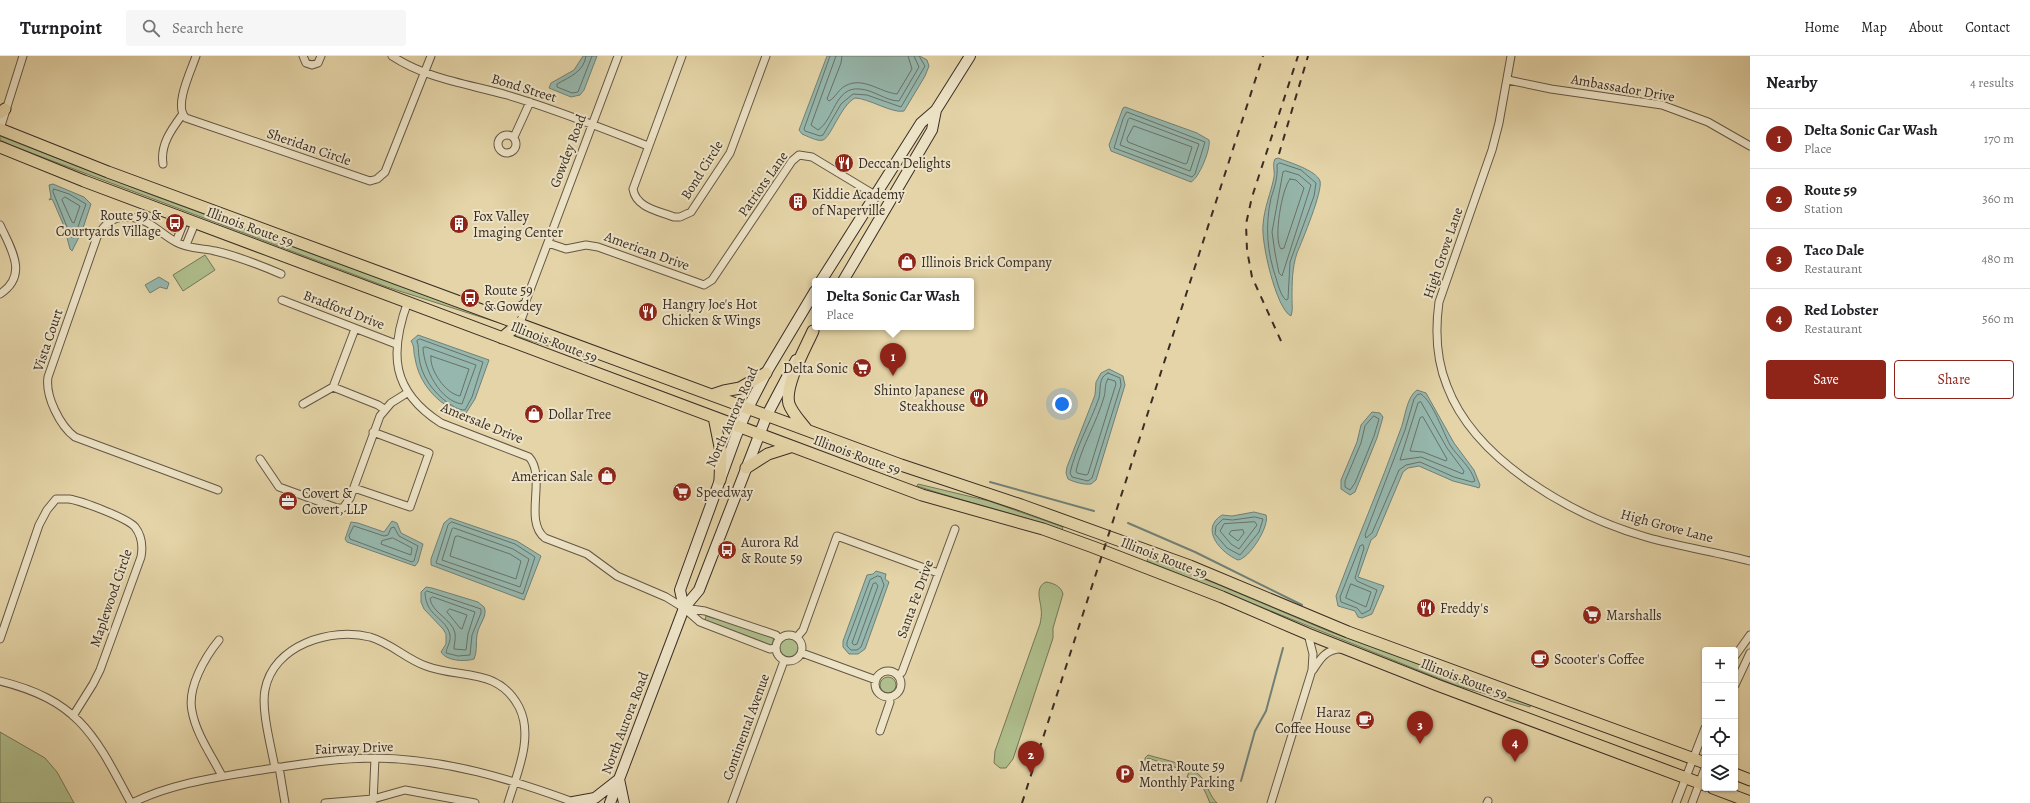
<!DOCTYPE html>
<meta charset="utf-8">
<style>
body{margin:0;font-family:Alegreya,serif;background:#f6f6f6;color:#202124}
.controls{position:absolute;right:12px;bottom:12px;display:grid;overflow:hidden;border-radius:4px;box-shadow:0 1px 3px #0004}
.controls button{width:36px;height:36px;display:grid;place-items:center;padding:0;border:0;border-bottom:1px solid #e0e0e0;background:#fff;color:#202124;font:20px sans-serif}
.you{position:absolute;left:1062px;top:348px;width:14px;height:14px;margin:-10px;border:3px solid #fff;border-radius:50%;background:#1a73e8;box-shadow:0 0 0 6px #1a73e833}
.badge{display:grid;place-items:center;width:26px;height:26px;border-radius:50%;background:#8f2418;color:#fff;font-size:13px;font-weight:700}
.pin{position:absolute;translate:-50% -33px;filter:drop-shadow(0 1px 2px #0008)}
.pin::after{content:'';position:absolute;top:21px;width:14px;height:12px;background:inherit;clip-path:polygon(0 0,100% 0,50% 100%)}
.popup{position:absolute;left:812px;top:222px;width:162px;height:52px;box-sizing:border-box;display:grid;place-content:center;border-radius:4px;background:#fff;filter:drop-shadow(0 1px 3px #0005);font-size:13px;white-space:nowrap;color:#757577}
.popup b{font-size:15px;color:#202124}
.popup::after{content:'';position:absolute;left:50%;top:100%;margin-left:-8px;border:8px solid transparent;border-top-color:#fff}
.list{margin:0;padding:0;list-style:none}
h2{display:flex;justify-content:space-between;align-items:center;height:52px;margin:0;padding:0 16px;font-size:17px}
h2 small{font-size:13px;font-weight:400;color:#757577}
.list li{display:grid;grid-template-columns:26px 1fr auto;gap:12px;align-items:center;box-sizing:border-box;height:60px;padding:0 16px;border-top:1px solid #e0e0e0}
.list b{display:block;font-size:15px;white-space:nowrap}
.list p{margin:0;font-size:13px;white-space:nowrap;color:#757577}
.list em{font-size:13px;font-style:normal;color:#757577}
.actions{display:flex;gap:8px;padding:12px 16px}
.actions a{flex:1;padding:9px 0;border:1px solid #8f2418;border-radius:4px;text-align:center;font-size:14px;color:#8f2418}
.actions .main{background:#8f2418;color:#fff}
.icon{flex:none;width:22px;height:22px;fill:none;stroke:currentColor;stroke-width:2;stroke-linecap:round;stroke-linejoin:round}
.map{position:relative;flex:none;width:1750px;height:747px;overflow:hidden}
header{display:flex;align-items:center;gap:24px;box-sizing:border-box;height:56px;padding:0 20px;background:#fff;border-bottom:1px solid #e0e0e0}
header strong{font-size:19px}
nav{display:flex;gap:22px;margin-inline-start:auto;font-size:14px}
.search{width:280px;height:36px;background:#f6f6f6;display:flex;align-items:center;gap:10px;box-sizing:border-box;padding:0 14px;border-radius:4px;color:#757577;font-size:15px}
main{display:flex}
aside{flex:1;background:#fff}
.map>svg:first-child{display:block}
.green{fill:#afbe8c;stroke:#747658}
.water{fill:#96b7ad;stroke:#718077}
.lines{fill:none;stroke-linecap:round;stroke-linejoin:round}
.shore{stroke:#687269;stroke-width:1}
.stream{stroke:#718077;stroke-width:2}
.minor-casing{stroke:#645746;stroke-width:9}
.secondary-casing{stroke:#3a2d25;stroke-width:12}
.primary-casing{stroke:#3a2d25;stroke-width:13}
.minor{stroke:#ede3c6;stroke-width:7}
.secondary{stroke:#ede3c6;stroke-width:10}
.primary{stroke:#e4d4a7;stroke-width:11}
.rail{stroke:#3a2d25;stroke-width:2;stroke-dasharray:7 7;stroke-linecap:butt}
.labels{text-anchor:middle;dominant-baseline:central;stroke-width:4;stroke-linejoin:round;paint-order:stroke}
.street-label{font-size:14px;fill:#3a2d25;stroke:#ede3c6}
.poi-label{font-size:14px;fill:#3a2d25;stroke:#ede3c6;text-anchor:start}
</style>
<header>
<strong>Turnpoint</strong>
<div class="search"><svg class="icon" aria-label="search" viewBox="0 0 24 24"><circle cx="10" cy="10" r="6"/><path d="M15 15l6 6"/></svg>Search here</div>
<nav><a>Home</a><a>Map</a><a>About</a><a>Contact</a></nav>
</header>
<main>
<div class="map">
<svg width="1750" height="747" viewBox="0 0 1750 747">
<rect width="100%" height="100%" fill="#e4d4a7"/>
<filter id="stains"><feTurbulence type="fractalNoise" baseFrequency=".005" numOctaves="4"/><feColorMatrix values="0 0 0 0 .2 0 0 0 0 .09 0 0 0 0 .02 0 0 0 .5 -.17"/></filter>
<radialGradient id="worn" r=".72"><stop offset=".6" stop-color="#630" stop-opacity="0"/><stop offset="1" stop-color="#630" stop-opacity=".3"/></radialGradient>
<path class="green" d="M0,80L152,139L509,270L387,231L10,89L0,84Z
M205,199L215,214L183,235L173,219Z
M522,275L592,300L591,303L515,280Z
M918,428L989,445L1063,471L1062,474C1015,457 965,446 917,430Z
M1148,502L1217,528L1328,575L1531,649L1530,651L1455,629L1147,505Z
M1046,526C1053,527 1061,530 1063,538L1053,572V582L1013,703L1006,712H1000L994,707L995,695L1040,568C1041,563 1042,558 1041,552C1040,543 1035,531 1046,526Z
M706,560L745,571L774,582L771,591L705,564Z
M779 591a10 10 0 1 1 20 0a10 10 0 1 1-20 0Z
M880 629a8 8 0 1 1 16 0a8 8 0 1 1-16 0Z
M0,676L45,702L57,716L74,747H0Z
M1148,699C1164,704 1192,708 1203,723C1208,731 1210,740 1217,747H1210C1204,733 1202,725 1187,721L1189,716L1148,702L1145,707V702Z"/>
<path class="water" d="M583,0H597L584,34L580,39L571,41L549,32L551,27L574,14Z
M827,0H920L927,4L929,10L925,20L904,55C893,58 868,42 855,42C841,49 831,81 823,84C818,86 807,80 802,78L799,74Z
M1125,51L1197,77L1209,84C1211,93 1199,122 1191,126L1111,95L1109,89L1123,52Z
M1278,102C1288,106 1316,114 1320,125C1323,135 1302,185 1297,197C1292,212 1292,227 1292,243C1292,250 1293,254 1291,260C1276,253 1261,186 1263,169C1264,152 1271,137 1274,121C1275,114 1272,109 1275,103Z
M53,128L84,141L91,148L82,175L72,195L70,193L64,170L54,147L52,143L49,144L51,141L49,129Z
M159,221L169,227L167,233L160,231L150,237L145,229Z
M418,279L489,304L475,343L466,357C459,359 453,355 447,350C430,339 418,322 415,302C413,295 415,291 411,285Z
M1109,313L1123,320L1125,329L1096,424L1091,428C1084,429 1074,426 1068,423L1066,417L1067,411L1095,339L1096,326L1101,317Z
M1417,334L1426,337L1454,387L1474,414L1480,429L1479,432L1476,431L1453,425L1419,410L1408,412L1403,416L1376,480L1371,484L1358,521L1384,530L1372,558L1362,562L1358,561L1355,555L1338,550L1336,540C1356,485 1380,431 1400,375C1405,364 1406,341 1417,334Z
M1372,356L1380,357L1383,361L1377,382L1355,436L1350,439L1341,433V424L1357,386L1361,369Z
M1254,456L1266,459C1270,470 1249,503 1238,504C1221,497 1199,473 1222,459L1232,460Z
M450,462L517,485L541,500L524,544L431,509V503L444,467Z
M392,465L397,467L401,477L423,488L418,506L415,510L347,486L345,483L351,466L358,467L384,476Z
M876,515L886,518L885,523L889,526L865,593L858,598H849L843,591V585L867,519L873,518Z
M426,531L432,532L478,546L484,551C488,559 480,567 478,575C475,584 478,594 474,603C465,606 446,605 441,596L446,588V578L443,573L424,553L421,546V536Z"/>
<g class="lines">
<path class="shore" d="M586,0C584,16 569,21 557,28V31L572,37L578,36L592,0
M830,0L804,73L805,75L820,80L823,79L841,48L853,38L867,39L901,51L925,10L919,0
M836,0L811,69L818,74C834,64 835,30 860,33C874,34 886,45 899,45L919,11L914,0
M842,0L841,7L827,43L829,45C835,42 838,34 845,30C863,20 879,36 897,38L912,13L908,0
M1127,56L1205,86L1195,118L1192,121L1114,92L1123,63Z
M1130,62L1199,88L1190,115L1120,89L1128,64Z
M1134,70L1192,91L1187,107L1185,108L1128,86L1127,83Z
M1280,107L1301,114L1316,127L1314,140L1290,206L1288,243L1286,244C1281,240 1278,229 1276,222C1267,196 1265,170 1271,142C1275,130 1278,121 1277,109Z
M1286,115L1299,119L1311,129L1282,220L1279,217L1275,197L1272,176L1283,116Z
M1290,123L1296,124L1304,132L1284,192L1281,193C1273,183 1282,132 1290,123Z
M54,133L69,138L86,148L74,182L71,181L53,136Z
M65,141L80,150L74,167L72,166L62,144Z
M420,283L483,306L472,341L465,354C458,354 453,350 448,347C433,336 421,320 419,301C418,295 419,290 417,285Z
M426,291L476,309L462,348C440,345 424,313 423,292Z
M431,300L469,313L460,340C446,338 429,314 431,300Z
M1108,317L1120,322L1121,329L1092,422L1088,425L1072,421L1070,417C1076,391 1090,367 1099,342C1101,333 1098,321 1108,317Z
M1108,323L1115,325L1116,328L1088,418L1086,419L1077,417L1076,415C1082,389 1097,366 1104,341C1106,335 1104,329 1108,323Z
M1421,338C1433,346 1443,376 1450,389C1458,401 1471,411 1475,425L1472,426L1454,421L1420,406L1406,409L1399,414L1394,426L1372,477L1366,482L1365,479L1405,374L1414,343L1417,339Z
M1421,346L1447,392L1464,415L1463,418L1421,401L1400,404L1418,347Z
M1374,360L1379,363L1374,380L1355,427L1350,434L1345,431V425L1361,387L1365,370Z
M1423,361L1447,403L1446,405L1423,396L1410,395L1420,362Z
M1255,461L1263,463L1259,476L1240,499L1227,492L1215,478L1216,470L1223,463L1232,464Z
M452,466L515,488L535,501L523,538L436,507L448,469Z
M1255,466L1257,469L1239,493L1231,488L1220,475L1224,468Z
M354,470L384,480L388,479L391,472L394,471L399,480L418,490L414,505L412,506L350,483L349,480Z
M454,472L513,493L529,503L520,531L442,504L452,473Z
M1243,474L1244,477L1238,485L1229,478L1231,475Z
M458,480L510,498L521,505L516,523L450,500L455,481Z
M393,482L412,492L411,499L381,488L382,485Z
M1363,489L1364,492L1355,522L1357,525L1377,534L1370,554L1362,558L1357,552L1341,546L1340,541L1360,490Z
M878,520L881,521L884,529L861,591L857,594H851L847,590V586L870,524Z
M876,527L878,530L857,588L854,589L852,587L873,528Z
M1351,528L1371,536L1366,551L1346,542Z
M427,535L481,553V557L472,579L470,599L458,600L446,597C447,590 451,586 450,579C446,561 426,561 425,537Z
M433,541L475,556L468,578L466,594L454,593C454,588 456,583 455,577C452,563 432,557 430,543Z
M450,553L467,559L462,573L460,572L447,556Z"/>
<path class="stream" d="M990,426L1094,455
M1128,467L1195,496L1302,549
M1241,725L1255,675L1266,655L1283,592"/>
<defs>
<path id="minor" d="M196,0C191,15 173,51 186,62L370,125L377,123L385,116L431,0
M303,0L306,7L312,9L318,7L321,0
M392,0C427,23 468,28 507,39C555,53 602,72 648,90
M682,0L633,133C636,152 659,155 674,161H680L691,156L730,97L766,0
M1511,0L1499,67L1492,94L1439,246C1435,275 1436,303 1447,330C1475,405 1573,460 1646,481C1681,491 1716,496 1750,505
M1508,24L1551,33L1662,49L1708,66L1750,90
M0,73L23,0
M498 88a9 9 0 1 1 18 0a9 9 0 1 1-18 0Z
M514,81L530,46
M163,108C160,89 171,74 182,59
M0,169C11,193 29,219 0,238
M176,186L185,163
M548,187L566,193L586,189L598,191L704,229L712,224L792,105L799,99L812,101L875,139
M186,189L195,167
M282,244L396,288
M408,245C389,297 391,335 441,367L529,401C547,421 523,465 545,482L587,498L617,520L666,541L684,552L700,566L770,593L776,592
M520,267L525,253L524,250L618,0
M333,331L355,273
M303,348L333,331L378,349L384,353
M260,403L279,431L337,452H343L350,442L380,360L391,347L407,337
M354,432L410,451L429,397L373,376
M218,434L75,381C60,370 45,340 48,321L97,181C104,169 112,160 128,161C149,162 159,177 176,186C188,193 202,192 215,195C237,200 260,209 281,218
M684,552L705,555L776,579L779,583
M776 592a13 13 0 1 1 26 0a13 13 0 1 1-26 0Z
M797,581L803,574L837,480L938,517
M0,583L39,469L47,454L56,443C61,443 65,443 69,443C82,445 127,462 135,471C142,480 143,490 141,501L100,614L93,628L73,660
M219,584C205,601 187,632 192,655C196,678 212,700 222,720
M802,597L876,624
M1735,600L1750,579
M1313,614C1320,603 1326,593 1341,593
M875 628a13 13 0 1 1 26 0a13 13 0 1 1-26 0Z
M898,620L902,616L955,473
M0,625C80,645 95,680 131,747
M1735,629L1750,597
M880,675L890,646L889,641
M279,711L285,747
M275,712C271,690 261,654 265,634C273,589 331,571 370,581C391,587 406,603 426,610C460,623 498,611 519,651C534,681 517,717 508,747
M132,747C170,728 212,722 255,715C295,709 334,702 375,702C446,703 511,723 576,747
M325,747L373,743L405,734L475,747
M373,747L375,702
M732,747L784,605
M1271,747L1312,614L1313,598L1308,578
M1487,747L1488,745
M1676,747L1705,672
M1692,747L1705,712"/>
<path id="secondary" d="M821,225L921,67L936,54L970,0
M843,225L932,74L936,54
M684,552L680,534L736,380L748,352L766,317L815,235
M619,723L624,747
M573,746L595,742L618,724
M610,747L684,552L699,534L767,359L796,304"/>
<path id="primary" d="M0,57L5,53
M0,73L108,116L901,409L1021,449L1190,510L1348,576L1705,707
M0,91L84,125L922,439L1043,473L1093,491L1222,541L1308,578L1437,629L1705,729
M501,259L513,257L524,250
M502,282L520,267
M712,339L724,335L740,332L766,317
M714,361L721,396L720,424
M807,374C801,366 792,357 789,348C784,330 805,293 813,275
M746,412L768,398L790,391
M1735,718L1750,724
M1713,732L1750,746"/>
</defs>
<use href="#minor" class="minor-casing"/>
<use href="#secondary" class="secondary-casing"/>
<use href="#primary" class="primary-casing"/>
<use href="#minor" class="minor"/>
<use href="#secondary" class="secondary"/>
<use href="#primary" class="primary"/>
<path class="rail" d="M1279,98L1308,0
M1281,285L1252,221L1247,194L1246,168L1252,141L1298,0
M1022,747L1263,0"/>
</g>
<defs>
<symbol id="restaurant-disc" viewBox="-11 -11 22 22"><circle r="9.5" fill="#8f2418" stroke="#ede3c6"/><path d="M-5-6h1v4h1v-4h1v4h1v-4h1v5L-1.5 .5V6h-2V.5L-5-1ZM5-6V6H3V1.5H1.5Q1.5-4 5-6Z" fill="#fff"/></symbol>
<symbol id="building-disc" viewBox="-11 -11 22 22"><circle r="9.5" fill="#8f2418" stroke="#ede3c6"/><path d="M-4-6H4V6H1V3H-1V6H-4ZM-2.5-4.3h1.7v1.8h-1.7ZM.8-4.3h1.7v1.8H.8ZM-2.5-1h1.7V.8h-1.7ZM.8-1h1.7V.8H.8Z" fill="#fff"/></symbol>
<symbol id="bus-disc" viewBox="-11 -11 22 22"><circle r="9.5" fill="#8f2418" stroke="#ede3c6"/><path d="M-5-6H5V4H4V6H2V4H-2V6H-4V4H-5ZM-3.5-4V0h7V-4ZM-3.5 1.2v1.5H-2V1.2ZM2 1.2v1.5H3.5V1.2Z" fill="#fff"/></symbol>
<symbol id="shop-disc" viewBox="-11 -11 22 22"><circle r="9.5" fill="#8f2418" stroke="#ede3c6"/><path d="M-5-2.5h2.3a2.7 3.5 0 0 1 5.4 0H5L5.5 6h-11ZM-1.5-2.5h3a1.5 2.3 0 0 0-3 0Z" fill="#fff"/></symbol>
<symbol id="supermarket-disc" viewBox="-11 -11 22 22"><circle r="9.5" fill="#8f2418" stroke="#ede3c6"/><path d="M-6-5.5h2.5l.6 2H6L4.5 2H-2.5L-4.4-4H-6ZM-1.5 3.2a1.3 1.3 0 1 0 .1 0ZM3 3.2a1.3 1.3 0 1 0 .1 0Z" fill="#fff"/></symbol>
<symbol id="office-disc" viewBox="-11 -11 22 22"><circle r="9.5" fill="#8f2418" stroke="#ede3c6"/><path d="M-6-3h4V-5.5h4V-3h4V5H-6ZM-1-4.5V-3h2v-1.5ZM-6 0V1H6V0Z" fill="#fff"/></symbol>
<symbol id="cafe-disc" viewBox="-11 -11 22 22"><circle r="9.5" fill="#8f2418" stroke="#ede3c6"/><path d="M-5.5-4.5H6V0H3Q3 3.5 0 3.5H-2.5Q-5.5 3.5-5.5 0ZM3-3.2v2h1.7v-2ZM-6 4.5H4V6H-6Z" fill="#fff"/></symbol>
<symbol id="parking-disc" viewBox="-11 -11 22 22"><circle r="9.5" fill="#8f2418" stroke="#ede3c6"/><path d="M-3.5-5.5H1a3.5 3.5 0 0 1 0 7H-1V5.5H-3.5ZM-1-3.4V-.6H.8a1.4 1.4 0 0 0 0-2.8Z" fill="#fff"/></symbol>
</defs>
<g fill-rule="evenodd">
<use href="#restaurant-disc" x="833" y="96" width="22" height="22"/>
<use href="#building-disc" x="787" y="135" width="22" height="22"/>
<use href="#bus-disc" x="164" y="156" width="22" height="22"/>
<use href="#building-disc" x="448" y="157" width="22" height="22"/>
<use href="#shop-disc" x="896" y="195" width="22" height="22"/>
<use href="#bus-disc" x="459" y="231" width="22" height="22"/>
<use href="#restaurant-disc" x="637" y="245" width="22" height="22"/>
<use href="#supermarket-disc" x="851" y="301" width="22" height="22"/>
<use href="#restaurant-disc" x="968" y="331" width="22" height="22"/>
<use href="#shop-disc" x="523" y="347" width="22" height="22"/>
<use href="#shop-disc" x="596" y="409" width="22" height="22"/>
<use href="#supermarket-disc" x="671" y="425" width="22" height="22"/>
<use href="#office-disc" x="277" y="434" width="22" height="22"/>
<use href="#bus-disc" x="716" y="483" width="22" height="22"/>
<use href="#restaurant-disc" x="1415" y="541" width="22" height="22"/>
<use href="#supermarket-disc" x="1581" y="548" width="22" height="22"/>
<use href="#cafe-disc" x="1529" y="592" width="22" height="22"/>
<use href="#cafe-disc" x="1354" y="653" width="22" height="22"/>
<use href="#parking-disc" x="1114" y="707" width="22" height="22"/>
</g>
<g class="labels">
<g class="street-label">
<text transform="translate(524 32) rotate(17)">Bond Street</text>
<text transform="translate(1623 32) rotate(10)">Ambassador Drive</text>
<text transform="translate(309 91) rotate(19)">Sheridan Circle</text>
<text transform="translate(568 95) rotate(-69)">Gowdey Road</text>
<text transform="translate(702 114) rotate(-58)">Bond Circle</text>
<text transform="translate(763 128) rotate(-55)">Patriots Lane</text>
<text transform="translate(250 171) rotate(20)">Illinois Route 59</text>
<text transform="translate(647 195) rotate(20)">American Drive</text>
<text transform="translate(1443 197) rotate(-71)">High Grove Lane</text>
<text transform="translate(344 254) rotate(21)">Bradford Drive</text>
<text transform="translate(48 284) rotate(-71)">Vista Court</text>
<text transform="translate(554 286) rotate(21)">Illinois Route 59</text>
<text transform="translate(732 361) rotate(-66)">North Aurora Road</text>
<text transform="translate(482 367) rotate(22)">Amersale Drive</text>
<text transform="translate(857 399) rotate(20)">Illinois Route 59</text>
<text transform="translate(1667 470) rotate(15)">High Grove Lane</text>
<text transform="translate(1164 502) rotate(21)">Illinois Route 59</text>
<text transform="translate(111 542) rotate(-71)">Maplewood Circle</text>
<text transform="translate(915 543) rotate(-70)">Santa Fe Drive</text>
<text transform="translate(1464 623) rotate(21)">Illinois Route 59</text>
<text transform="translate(625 667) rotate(-69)">North Aurora Road</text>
<text transform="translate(746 671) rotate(-70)">Continental Avenue</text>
<text transform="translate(354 692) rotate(-2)">Fairway Drive</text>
</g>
<g class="poi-label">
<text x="858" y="107">Deccan Delights</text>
<text x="812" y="138">Kiddie Academy<tspan x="812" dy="16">of Naperville</tspan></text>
<text x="161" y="159" text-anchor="end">Route 59 &amp;<tspan x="161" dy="16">Courtyards Village</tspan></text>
<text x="473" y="160">Fox Valley<tspan x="473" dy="16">Imaging Center</tspan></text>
<text x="921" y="206">Illinois Brick Company</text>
<text x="484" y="234">Route 59<tspan x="484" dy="16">&amp; Gowdey</tspan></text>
<text x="662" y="248">Hangry Joe's Hot<tspan x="662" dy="16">Chicken &amp; Wings</tspan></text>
<text x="848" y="312" text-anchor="end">Delta Sonic</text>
<text x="965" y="334" text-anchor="end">Shinto Japanese<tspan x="965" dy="16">Steakhouse</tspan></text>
<text x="548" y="358">Dollar Tree</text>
<text x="593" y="420" text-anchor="end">American Sale</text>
<text x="696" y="436">Speedway</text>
<text x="302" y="437">Covert &amp;<tspan x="302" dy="16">Covert, LLP</tspan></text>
<text x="741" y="486">Aurora Rd<tspan x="741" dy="16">&amp; Route 59</tspan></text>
<text x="1440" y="552">Freddy's</text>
<text x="1606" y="559">Marshalls</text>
<text x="1554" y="603">Scooter's Coffee</text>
<text x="1351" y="656" text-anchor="end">Haraz<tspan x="1351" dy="16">Coffee House</tspan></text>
<text x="1139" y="710">Metra Route 59<tspan x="1139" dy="16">Monthly Parking</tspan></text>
</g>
</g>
<rect width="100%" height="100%" filter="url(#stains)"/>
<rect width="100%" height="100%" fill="url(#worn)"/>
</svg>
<div class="controls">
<button>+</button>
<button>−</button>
<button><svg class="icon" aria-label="locate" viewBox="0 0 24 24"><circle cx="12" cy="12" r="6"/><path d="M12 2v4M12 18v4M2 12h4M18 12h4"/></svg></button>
<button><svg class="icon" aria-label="layers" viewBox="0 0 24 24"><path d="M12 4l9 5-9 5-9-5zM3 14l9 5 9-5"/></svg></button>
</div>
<div class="you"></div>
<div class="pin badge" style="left:893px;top:320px">1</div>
<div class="popup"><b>Delta Sonic Car Wash</b>Place</div>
<div class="pin badge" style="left:1031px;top:718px">2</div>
<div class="pin badge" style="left:1420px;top:688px">3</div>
<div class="pin badge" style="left:1515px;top:706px">4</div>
</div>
<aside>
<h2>Nearby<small>4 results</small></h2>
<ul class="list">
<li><span class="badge">1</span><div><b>Delta Sonic Car Wash</b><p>Place</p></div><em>170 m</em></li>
<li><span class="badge">2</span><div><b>Route 59</b><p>Station</p></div><em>360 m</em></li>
<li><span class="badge">3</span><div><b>Taco Dale</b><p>Restaurant</p></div><em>480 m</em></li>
<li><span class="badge">4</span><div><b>Red Lobster</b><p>Restaurant</p></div><em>560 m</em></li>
</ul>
<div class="actions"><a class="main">Save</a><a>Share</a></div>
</aside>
</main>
